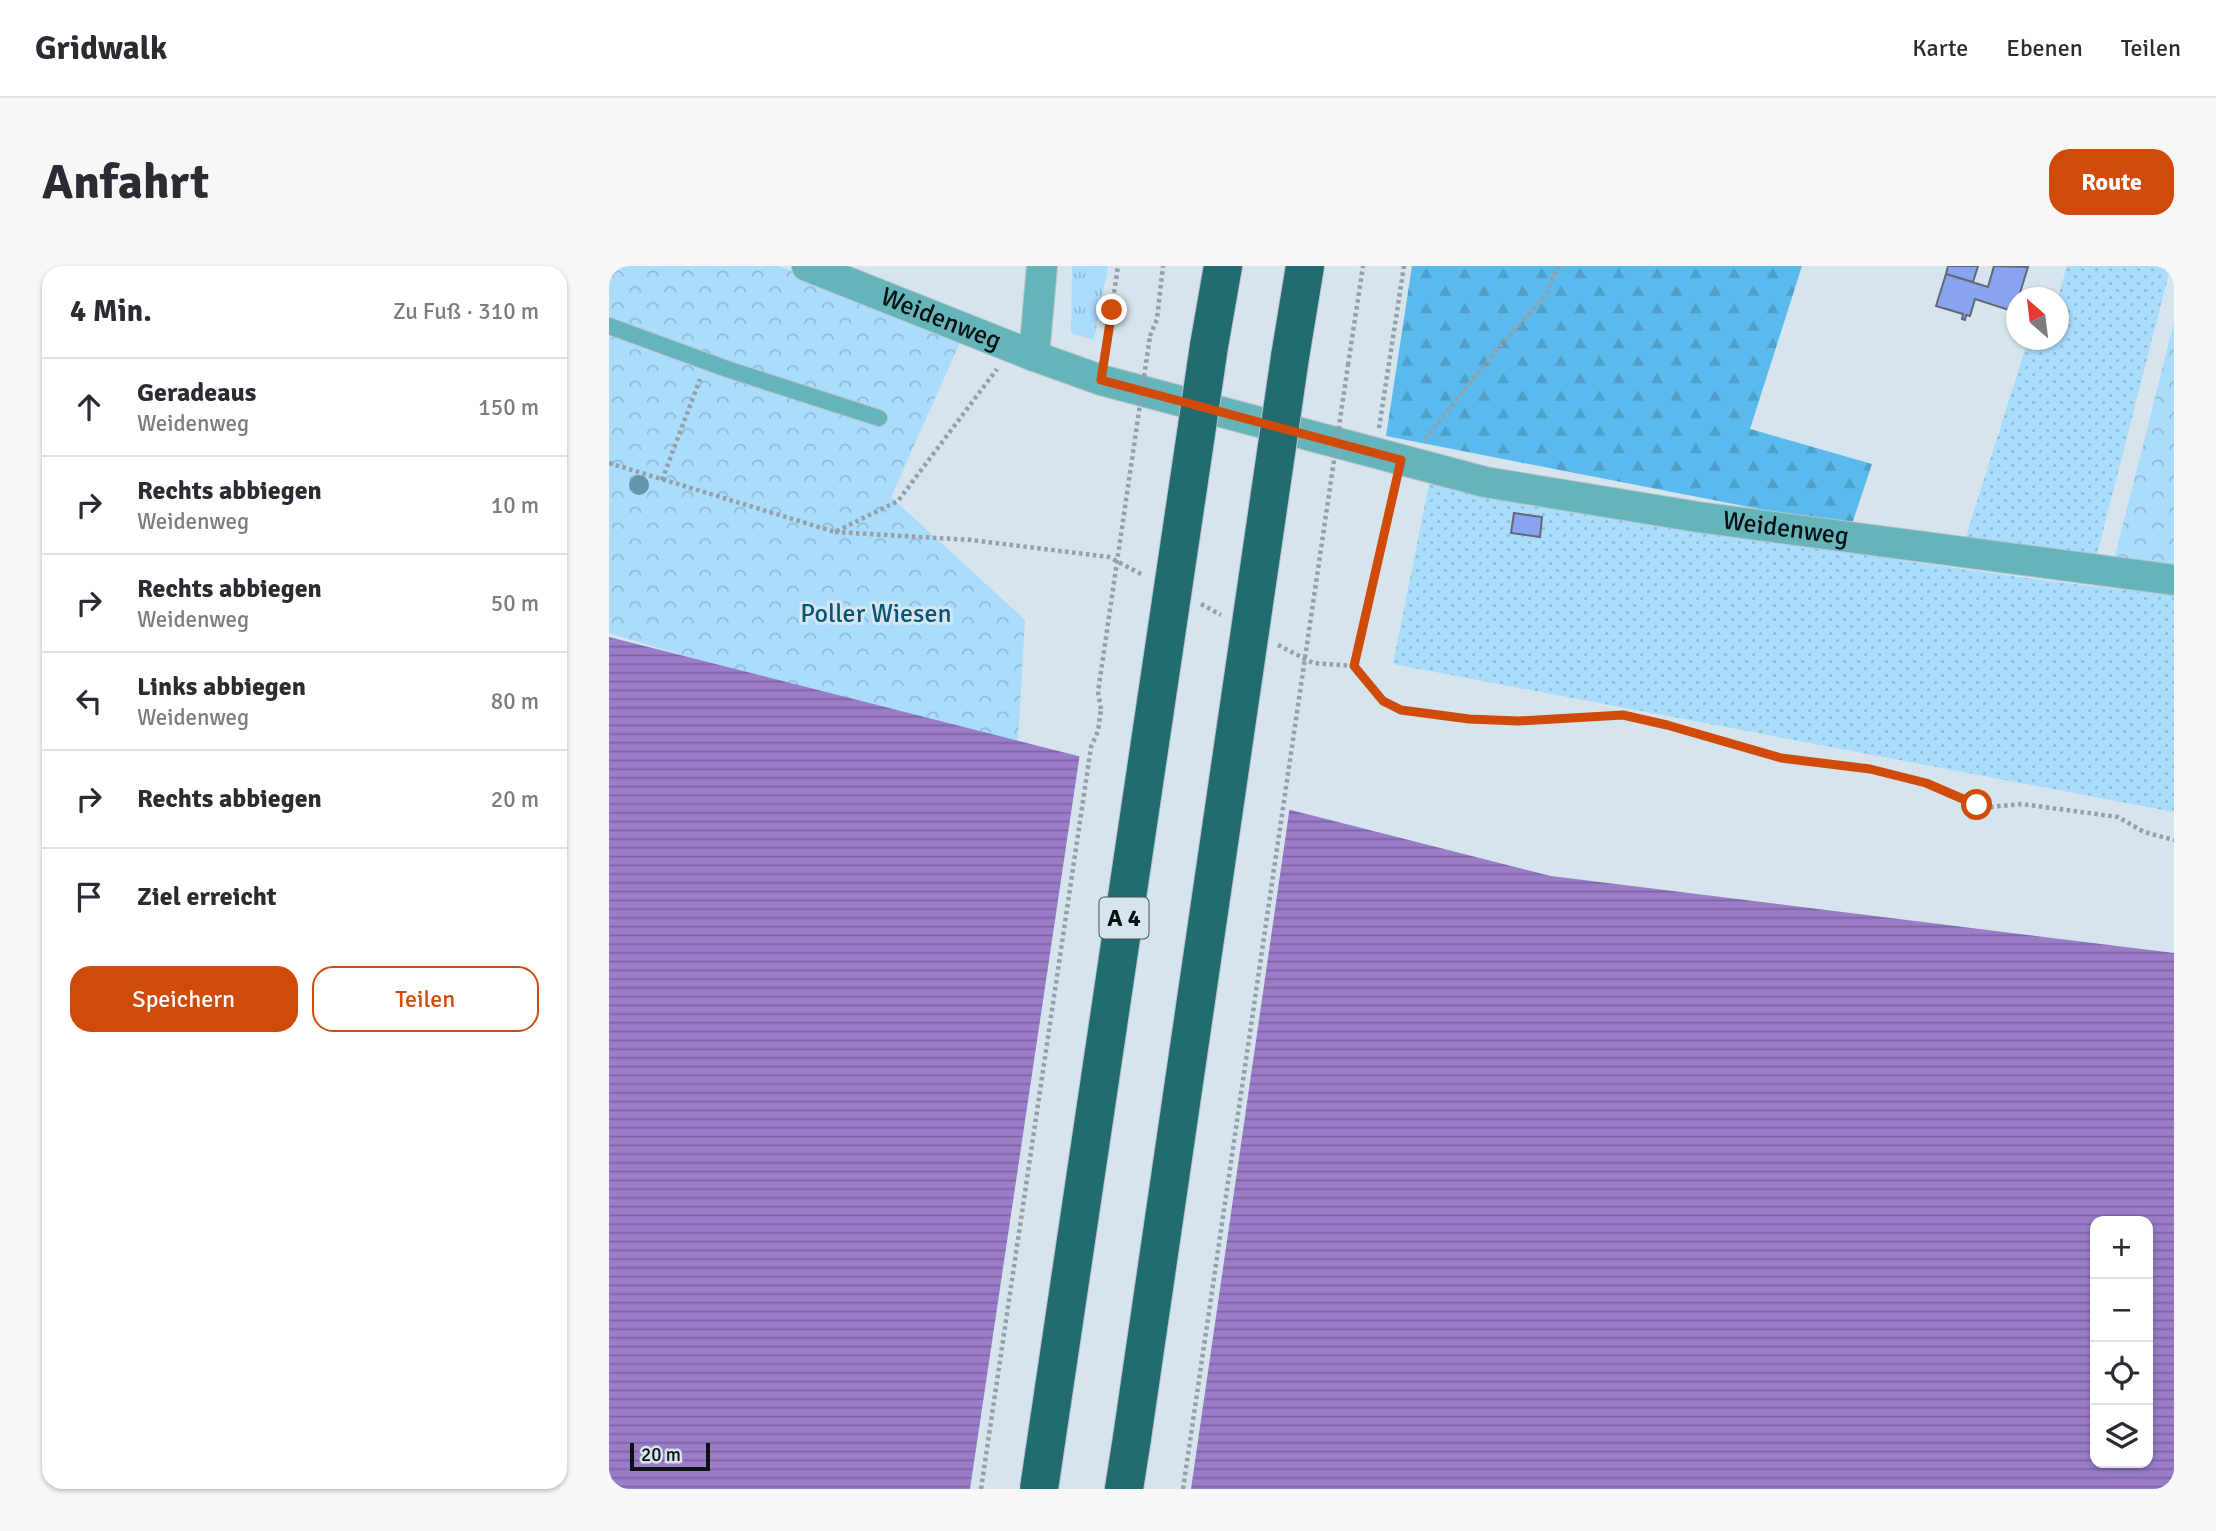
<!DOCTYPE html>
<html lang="de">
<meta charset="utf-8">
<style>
body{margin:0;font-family:Signika,sans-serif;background:#f7f7f7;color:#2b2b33}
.controls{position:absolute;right:21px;bottom:21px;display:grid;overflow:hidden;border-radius:14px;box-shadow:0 2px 5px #0004}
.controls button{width:63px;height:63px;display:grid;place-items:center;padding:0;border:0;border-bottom:2px solid #e1e1e2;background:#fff;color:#2b2b33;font:35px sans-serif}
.compass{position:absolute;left:1397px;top:21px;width:63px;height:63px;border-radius:50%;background:#fff;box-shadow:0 2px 5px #0004;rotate:332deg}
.scale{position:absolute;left:21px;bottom:18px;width:80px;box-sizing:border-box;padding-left:7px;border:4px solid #0b1013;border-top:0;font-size:19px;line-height:24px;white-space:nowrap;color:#0b1013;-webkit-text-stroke:5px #d6e4ed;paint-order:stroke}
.stop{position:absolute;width:21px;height:21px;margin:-16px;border:5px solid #d04b0a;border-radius:50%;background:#fff}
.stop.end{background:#d04b0a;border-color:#fff;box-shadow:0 2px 7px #0008}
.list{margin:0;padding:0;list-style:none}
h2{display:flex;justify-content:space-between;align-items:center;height:91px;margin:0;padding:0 28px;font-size:30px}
h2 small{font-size:23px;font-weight:400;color:#7c7c81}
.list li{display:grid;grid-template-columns:46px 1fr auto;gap:21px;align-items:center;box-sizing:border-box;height:98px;padding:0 28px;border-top:2px solid #e1e1e2}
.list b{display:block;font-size:26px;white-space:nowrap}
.list p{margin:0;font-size:23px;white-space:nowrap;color:#7c7c81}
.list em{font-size:23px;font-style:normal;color:#7c7c81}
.actions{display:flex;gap:14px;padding:21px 28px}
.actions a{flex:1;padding:16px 0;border:2px solid #d04b0a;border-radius:21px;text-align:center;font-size:24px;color:#d04b0a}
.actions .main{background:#d04b0a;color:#fff}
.icon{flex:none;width:38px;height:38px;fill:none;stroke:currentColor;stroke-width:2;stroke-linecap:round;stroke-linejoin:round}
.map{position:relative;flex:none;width:1565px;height:1223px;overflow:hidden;border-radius:21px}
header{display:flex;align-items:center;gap:42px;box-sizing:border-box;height:98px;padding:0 35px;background:#fff;border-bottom:2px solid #e1e1e2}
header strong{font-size:33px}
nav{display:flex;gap:38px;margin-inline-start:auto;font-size:24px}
.intro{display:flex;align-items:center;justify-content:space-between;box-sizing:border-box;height:168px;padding:0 42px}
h1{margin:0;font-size:49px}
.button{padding:18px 32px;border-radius:21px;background:#d04b0a;color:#fff;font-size:24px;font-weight:700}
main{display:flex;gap:42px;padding:0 42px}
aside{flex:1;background:#fff;border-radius:21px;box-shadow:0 2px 5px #0004}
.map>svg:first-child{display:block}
.grass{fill:url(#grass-tufts)}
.forest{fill:url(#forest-firs)}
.park{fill:url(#park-crowns)}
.garden{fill:url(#garden-dots)}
.water{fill:url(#water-rules);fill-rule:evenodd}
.pier{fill:#d6e4ed}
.building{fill:#88a4f1;stroke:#646874;stroke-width:2}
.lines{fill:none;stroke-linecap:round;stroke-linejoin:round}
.lane-casing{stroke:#b6c2ca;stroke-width:18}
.street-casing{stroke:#b6c2ca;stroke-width:32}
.highway-casing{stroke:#b6c2ca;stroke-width:40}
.path{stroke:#949fa6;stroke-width:4.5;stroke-dasharray:3.5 3.5;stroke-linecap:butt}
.lane{stroke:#64b4ba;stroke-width:16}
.street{stroke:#64b4ba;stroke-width:30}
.highway{stroke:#226b70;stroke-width:38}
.highway-bridge-casing{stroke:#b6c2ca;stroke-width:40;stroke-linecap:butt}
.path-bridge{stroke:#949fa6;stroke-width:4.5;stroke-dasharray:3.5 3.5;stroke-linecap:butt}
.highway-bridge{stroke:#226b70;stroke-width:38}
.tree{fill:#6395ac}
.route{stroke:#d04b0a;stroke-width:9}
.labels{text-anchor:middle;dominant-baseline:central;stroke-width:6;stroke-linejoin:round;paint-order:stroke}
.shield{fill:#d6e4ed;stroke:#485054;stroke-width:2}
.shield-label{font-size:24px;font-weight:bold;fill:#0b1013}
.street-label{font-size:26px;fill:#0b1013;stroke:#d6e4ed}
.park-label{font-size:26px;fill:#055577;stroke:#d6e4ed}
</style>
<header>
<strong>Gridwalk</strong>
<nav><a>Karte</a><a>Ebenen</a><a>Teilen</a></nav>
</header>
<div class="intro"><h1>Anfahrt</h1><a class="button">Route</a></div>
<main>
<aside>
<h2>4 Min.<small>Zu Fuß · 310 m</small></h2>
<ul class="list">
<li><svg class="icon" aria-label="ahead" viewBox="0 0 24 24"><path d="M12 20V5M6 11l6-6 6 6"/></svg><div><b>Geradeaus</b><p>Weidenweg</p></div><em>150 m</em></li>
<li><svg class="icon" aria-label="right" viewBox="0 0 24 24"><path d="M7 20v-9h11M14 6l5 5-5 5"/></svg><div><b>Rechts abbiegen</b><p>Weidenweg</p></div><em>10 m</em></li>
<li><svg class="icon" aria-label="right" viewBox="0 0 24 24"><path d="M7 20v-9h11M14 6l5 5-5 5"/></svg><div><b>Rechts abbiegen</b><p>Weidenweg</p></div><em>50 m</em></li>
<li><svg class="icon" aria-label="left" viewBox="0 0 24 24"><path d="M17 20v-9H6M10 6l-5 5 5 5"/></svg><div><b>Links abbiegen</b><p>Weidenweg</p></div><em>80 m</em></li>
<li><svg class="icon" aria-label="right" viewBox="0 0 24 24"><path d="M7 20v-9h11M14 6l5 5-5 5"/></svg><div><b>Rechts abbiegen</b></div><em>20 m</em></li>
<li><svg class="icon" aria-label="arrive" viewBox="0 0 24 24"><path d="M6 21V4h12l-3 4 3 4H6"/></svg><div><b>Ziel erreicht</b></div></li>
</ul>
<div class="actions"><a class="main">Speichern</a><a>Teilen</a></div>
</aside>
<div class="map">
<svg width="1565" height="1223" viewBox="0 0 1565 1223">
<defs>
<pattern id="grass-tufts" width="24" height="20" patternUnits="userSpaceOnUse" patternTransform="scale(1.75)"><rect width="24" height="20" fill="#aadcfb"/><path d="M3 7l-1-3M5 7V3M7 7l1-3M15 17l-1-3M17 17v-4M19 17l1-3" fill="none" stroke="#91bcd6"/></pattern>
<pattern id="forest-firs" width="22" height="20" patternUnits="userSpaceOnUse" patternTransform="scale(1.75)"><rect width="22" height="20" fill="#5bbaed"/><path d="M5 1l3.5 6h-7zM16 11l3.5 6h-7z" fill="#4e9fca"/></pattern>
<pattern id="park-crowns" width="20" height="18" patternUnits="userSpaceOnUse" patternTransform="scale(1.75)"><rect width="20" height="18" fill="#aadcfb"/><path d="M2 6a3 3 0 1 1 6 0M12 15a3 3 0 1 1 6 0" fill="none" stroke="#91bcd6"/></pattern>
<pattern id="garden-dots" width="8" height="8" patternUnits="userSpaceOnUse" patternTransform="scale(1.75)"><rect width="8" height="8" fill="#aadcfb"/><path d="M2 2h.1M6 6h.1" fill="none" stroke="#91bcd6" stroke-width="1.8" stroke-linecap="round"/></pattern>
<pattern id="water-rules" width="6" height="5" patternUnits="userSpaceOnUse" patternTransform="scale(1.75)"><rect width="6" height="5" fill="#9a7cc9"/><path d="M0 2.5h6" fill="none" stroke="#7c64a2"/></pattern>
</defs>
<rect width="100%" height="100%" fill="#d6e4ed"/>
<path class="grass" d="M463,0H499L485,74L462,67Z"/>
<path class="forest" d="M803,0H1193L1141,163L1263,198L1242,261L777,170Z"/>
<path class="park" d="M0,0H169L353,72L282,231L416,354L408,491L0,367Z
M1565,56V298L1505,294Z"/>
<path class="garden" d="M1458,0H1557V6L1560,7L1486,296L1355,277L1419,74H1450L1449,31Z
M821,213C1068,256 1315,305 1565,329V546L784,398Z"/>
<path class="water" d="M0,371L942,610L1565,687V1223H0ZM1486,955H1539V1197H1486Z"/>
<path class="pier" d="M471,487L681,540L582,1223H361Z"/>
<path class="building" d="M1339,0H1369L1364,16L1337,8Z
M1385,0L1419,1L1410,30L1414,31L1408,32L1406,46L1366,33L1361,50L1357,49L1356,54L1353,53L1354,48L1327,40L1337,8L1379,21Z
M905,247L933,251L931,271L902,267Z"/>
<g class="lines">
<defs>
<path id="lane" d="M0,60L118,103L270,152"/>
<g id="street">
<path id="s1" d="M198,0L425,90L492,114L876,216L1089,251L1565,314"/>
<path d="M425,90L433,0"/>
</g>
<path id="highway" d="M600,80L614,0
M681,91L696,0
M515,1223L523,1172"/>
</defs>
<use href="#lane" class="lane-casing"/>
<use href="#street" class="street-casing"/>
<use href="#highway" class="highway-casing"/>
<path class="path" d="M541,70L548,53L554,0
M496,89L509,0
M739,99L754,0
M770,162L795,0
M816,173L890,81L937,29L949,0
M0,197L226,266L289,235L388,103
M53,214L91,113
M786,219L745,400L774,435L792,444L860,453L909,455L1014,449L1058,459L1172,492L1261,503L1317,517L1368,539L1381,541L1413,538L1509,551L1535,566L1565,574
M226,266L362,274L500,291L534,309
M592,338L612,349
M669,379L704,397L745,400
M372,1223L482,481L489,465L492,443"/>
<use href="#lane" class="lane"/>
<use href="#street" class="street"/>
<use href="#highway" class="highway"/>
<defs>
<path id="highway-bridge" d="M523,1172L681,91
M430,1223L600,80"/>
</defs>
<use href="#highway-bridge" class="highway-bridge-casing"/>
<path class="path-bridge" d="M492,443L489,426L541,70
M574,1223L739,99"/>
<use href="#highway-bridge" class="highway-bridge"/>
</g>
<circle class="tree" cx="30" cy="219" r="10"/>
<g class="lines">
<path class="route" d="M503,44L492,114L792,194L745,400L774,435L792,444L860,453L909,455L1014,449L1058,459L1172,492L1261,503L1317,517L1368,539"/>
</g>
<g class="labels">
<rect class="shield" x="490.5" y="631.5" width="49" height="41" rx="5"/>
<g class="shield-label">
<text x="515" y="652">A 4</text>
</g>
<g class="street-label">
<text stroke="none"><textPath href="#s1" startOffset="144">Weidenweg</textPath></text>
<text stroke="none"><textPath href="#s1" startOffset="1017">Weidenweg</textPath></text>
</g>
<g class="park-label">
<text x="267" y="348">Poller Wiesen</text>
</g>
</g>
</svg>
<div class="controls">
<button>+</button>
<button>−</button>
<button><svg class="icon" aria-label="locate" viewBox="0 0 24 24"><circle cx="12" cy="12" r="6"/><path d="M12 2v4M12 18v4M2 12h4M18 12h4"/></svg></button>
<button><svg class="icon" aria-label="layers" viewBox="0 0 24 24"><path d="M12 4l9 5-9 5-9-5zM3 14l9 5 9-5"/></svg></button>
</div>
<svg class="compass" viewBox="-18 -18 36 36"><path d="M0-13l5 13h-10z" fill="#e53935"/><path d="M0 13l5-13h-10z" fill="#7c7c81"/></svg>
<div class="scale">20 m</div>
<div class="stop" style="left:1368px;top:539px"></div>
<div class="stop end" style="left:503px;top:44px"></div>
</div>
</main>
